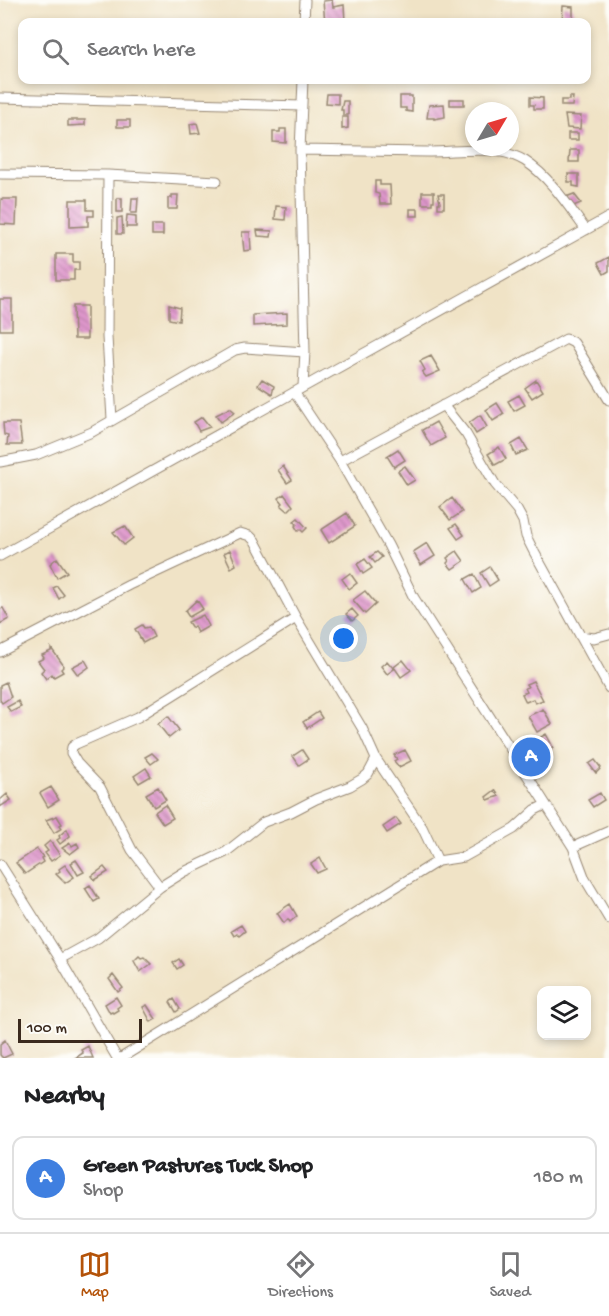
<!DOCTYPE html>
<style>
body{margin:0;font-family:"Gochi Hand",sans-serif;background:#f6f6f6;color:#202124}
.controls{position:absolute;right:18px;bottom:18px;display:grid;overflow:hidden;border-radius:12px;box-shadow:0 3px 9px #0003}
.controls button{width:54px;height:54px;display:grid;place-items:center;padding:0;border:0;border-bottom:2px solid #e0e0e0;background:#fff;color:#202124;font:30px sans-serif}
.compass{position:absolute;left:465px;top:102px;width:54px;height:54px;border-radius:50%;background:#fff;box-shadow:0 3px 9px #0003;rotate:52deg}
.scale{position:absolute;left:18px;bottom:15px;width:124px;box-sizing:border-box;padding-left:6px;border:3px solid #3b2a1e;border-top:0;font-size:16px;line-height:21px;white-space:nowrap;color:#3b2a1e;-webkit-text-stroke:4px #fdfcf7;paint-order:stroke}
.you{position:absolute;left:344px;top:639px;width:21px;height:21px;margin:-15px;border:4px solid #fff;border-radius:50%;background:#1a73e8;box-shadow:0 0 0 9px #1a73e833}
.badge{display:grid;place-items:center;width:39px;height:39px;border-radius:50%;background:#b45309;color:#fff;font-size:20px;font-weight:700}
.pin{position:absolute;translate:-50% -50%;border:3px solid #fff;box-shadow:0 2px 6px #0006}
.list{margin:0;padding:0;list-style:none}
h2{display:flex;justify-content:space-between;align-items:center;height:78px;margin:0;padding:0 24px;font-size:26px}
h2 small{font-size:20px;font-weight:400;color:#757577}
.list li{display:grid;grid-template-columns:39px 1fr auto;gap:18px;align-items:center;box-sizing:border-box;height:84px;margin:0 12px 12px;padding:0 12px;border:2px solid #e0e0e0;border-radius:12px}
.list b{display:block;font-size:22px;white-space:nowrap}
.list p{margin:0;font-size:20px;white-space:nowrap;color:#757577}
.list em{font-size:20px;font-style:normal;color:#757577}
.icon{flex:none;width:33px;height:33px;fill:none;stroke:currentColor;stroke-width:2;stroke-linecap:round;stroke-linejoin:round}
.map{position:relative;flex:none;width:609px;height:1058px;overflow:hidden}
.search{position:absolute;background:#fff;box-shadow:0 3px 9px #0003;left:18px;right:18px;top:18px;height:66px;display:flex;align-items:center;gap:15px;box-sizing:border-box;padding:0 21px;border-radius:12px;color:#757577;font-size:22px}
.sheet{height:174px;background:#fff}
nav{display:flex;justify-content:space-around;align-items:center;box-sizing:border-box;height:84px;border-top:2px solid #e0e0e0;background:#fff;font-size:16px;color:#757577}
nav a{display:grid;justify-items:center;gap:3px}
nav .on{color:#b45309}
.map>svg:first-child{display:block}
.building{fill:url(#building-back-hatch)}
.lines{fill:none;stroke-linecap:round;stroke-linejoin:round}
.minor-casing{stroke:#968672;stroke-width:11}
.minor{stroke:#fff;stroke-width:9}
</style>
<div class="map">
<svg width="609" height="1058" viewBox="0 0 609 1058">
<defs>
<pattern id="building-back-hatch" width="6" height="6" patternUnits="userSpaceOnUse" patternTransform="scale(1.5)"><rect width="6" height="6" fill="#df97cc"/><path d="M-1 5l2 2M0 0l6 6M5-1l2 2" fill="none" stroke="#b67ba5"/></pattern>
</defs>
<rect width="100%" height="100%" fill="#fdfcf7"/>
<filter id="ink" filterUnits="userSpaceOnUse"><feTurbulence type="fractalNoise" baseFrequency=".0167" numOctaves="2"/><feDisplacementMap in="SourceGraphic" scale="12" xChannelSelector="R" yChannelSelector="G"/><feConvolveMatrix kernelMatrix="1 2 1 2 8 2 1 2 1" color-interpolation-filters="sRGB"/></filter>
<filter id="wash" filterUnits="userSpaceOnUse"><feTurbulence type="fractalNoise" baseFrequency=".008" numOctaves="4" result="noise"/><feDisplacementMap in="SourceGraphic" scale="24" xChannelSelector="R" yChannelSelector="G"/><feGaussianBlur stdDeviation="1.35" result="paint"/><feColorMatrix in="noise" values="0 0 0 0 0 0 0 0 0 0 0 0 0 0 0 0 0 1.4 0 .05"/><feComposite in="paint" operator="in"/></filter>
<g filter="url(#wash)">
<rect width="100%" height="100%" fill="#f0e3c6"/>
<g id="blocks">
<path class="building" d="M332,0L333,7L344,5L345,22H325L323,1Z
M563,6L573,7V22H562Z
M327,94H338V104L326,103Z
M400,96H412V112L406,111V108H400Z
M530,97L543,98V109H534V105H530Z
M569,97H573L572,106H561V100H569Z
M450,99H464V105H450Z
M343,101H348V115H343V110H341Z
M444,104L445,117L434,119V118H427L429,105Z
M565,115L581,116L580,129L567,128Z
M342,117H348V128L342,129Z
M68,120H85V125L68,126Z
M117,120H130V127H117Z
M197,123L200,133L191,134L190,124Z
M280,129H286V143L273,142V132H280Z
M568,133H578V140H568Z
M570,150H579V162H569Z
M568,174H579V187L573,186V182H568Z
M375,181H380V185H390L391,204H380L379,194L375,193Z
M422,192H434V201H432V204H422Z
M438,194H444V208H438V203H440Z
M574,194L581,203L571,207L566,197Z
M172,195H178L177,209H168V198H172Z
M117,198H122V212H117Z
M132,198H138L137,213H131Z
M1,199H17L16,225L0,224Z
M70,200H87V210H94V216H88V226L70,227Z
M276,206L286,207L285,220L275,219Z
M410,209H418V216H410Z
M127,215L136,216V227H126Z
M122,217L123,234H117V218Z
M152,225H163V235H152Z
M257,230L272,231L271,237L258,236Z
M242,232H250L251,250L244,251Z
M56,254H73V262H79V270H74V280H56Z
M609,257V271L604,274L598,263Z
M0,299H12V330H0Z
M169,305L180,308L179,321L169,319Z
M73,306H87V339H74Z
M287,313V324L253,326V315Z
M431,356L440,371L426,377L422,372L425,370L420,361Z
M262,379L274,386L272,394L258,385Z
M536,380L543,391L532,398L525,388Z
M519,395L525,405L514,411L508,401Z
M497,403L504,414L493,421L486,410Z
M230,408L235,412L221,422L216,415Z
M480,415L487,427L476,434L469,423Z
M202,417L210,427L199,431L194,422Z
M436,422L445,438L431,446L422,430Z
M3,423H19L22,445H7L8,436L4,435Z
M521,439L528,450L516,455L511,445Z
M499,447L506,459L495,465L488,454Z
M398,449L405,460L394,467L387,456Z
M283,466L292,480L287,483L278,470Z
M405,466L415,480L407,485L398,471Z
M284,494L293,506L288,511L281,505L283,503L279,498Z
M452,498L462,512L450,520L440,507Z
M347,513L355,526L329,543L321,530Z
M298,518L307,528L303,532L300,529L298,531L295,526L297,524L294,521Z
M456,524L464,535L458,539L450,528Z
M125,526L133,538L124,545L113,532Z
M427,543L435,556L421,565L413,552Z
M230,550L236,565L231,568L224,553Z
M457,551L464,561L452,569L447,563L449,561L447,558Z
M377,552L382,557L375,563L370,557Z
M57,558L67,572L57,578L50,564Z
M365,559L372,568L363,574L357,564Z
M490,567L498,580L489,586L481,573Z
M350,573L357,583L349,589L342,579Z
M474,574L481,588L473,593L465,579Z
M57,586L64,595L59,599L53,588Z
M365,591L376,604L365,614L353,600Z
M197,600L203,609L189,617L185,611Z
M3,608L9,619L0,624V609Z
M352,609L358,616L352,621L346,614Z
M203,615L209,626L197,633L194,626L192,628L188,622Z
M142,625L144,628L149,627L154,637L143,643L135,629Z
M51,648L64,666L61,669L63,672L54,677L52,674L46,679L41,672L44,669L38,661L44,658L42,655L51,651Z
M85,660L89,667L78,675L72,667Z
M403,660L411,670L401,677L394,667Z
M387,661L394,669L387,674L381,666Z
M533,681L543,700L535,703L533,699L526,702L522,694L527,692L525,688L528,687L526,684Z
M6,682L11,697L2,703L0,700V685Z
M18,701L21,707L11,712L7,707Z
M543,709L552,724L537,732L528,716Z
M318,712L322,718L307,728L303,722Z
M168,716L179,730L169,738L158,724Z
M546,734L553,747L539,755L536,751L534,752L529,744Z
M302,750L308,759L299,765L293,756Z
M405,750L411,761L399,767L394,761L397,759L394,755Z
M152,753L158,759L151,764L145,757Z
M595,760L601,768L596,773L589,764Z
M146,768L151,776L139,783L134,776Z
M51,787L59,800L48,807L40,793Z
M158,787L166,800L154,807L146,794Z
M495,790L499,796L488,800L486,797Z
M600,793L604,800L593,807L588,800Z
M7,794L11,800L0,807V800Z
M165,805L173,818L163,824L155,812Z
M57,816L62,824L60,825L62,828L54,833L46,820Z
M396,818L401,824L387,833L383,827Z
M67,829L70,836L60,844L57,840L60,838L59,836Z
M50,841L60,855L51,861L45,853L48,851L44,846Z
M70,843L72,846L77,843L79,847L70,854L62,848Z
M37,849L43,857L41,858L43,862L25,874L16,863Z
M320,858L326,869L317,873L311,864Z
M76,860L84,872L78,875L71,863Z
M65,865L74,877L65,883L56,874L60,871L59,869Z
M104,867L108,872L95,880L92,876Z
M90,885L99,899L94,902L85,888Z
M290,904L297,916L290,922L288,919L284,923L277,913Z
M241,925L245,931L239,936L237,934L234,936L231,931Z
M139,956L141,958L144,957L151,964L140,972L134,961Z
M179,959L183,965L177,969L173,963Z
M113,975L123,988L118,992L109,979Z
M116,997L121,1005L117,1008L118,1010L113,1013L112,1012L110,1013L105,1004Z
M174,999L180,1009L176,1012L170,1002Z
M147,1005L156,1019L151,1022L143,1007Z
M5,1040L12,1054L3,1058L0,1055V1044Z
M88,1046L93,1058H75L83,1053L81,1050Z"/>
</g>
</g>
<g filter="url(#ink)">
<use href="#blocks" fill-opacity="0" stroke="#968672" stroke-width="1.5"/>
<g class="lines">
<defs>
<path id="minor" d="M304,22L305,0
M0,98L302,106
M300,150C344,151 387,151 430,152C460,152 498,144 525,161C550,177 569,207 586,230
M0,174L108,175L217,181
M108,175L107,337L112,419
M303,386L305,352L300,150L303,80
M294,392L340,461L388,545L414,598L573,847L585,879L609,919
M443,405L466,434L495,484L517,510L523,521L526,536L533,550L609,688
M340,461L566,339L574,343L609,400
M0,462L36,455L92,432L235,350L245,348L305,352
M0,556L609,217
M580,636L594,638L609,634
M0,652L129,585L240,533L250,536L255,541L296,618L362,728L376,759L422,827L438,861
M573,847L609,831
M0,864L60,959L117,1058
M160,887L132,850L100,787L77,763L71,753L72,747L76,744L138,717L296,618
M60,959L98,938L160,887L184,872L226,852L264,822L291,812L316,799L350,786L362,779L368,774L376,759
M121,1058L438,861L464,857L514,829L535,810L545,805"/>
</defs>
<use href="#minor" class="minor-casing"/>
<use href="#minor" class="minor"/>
</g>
</g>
</svg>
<div class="controls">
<button><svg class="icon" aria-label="layers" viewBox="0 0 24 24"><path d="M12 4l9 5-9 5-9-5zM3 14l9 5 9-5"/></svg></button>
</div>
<svg class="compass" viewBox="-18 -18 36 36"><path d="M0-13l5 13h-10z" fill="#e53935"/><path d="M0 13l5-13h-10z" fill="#757577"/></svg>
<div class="scale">100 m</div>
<div class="you"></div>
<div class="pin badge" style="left:531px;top:757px;background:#3f7fe0">A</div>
<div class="search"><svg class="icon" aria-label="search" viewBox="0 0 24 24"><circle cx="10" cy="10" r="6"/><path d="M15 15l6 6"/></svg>Search here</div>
</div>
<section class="sheet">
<h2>Nearby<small></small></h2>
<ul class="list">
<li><span class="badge" style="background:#3f7fe0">A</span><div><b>Green Pastures Tuck Shop</b><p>Shop</p></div><em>180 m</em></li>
</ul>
</section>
<nav>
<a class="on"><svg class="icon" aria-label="map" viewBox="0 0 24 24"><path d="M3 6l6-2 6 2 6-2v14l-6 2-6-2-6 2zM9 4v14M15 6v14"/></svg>Map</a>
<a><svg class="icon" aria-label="directions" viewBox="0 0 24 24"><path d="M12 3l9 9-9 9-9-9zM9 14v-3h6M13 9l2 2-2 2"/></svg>Directions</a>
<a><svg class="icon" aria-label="saved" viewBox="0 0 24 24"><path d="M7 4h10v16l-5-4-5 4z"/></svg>Saved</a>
</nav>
